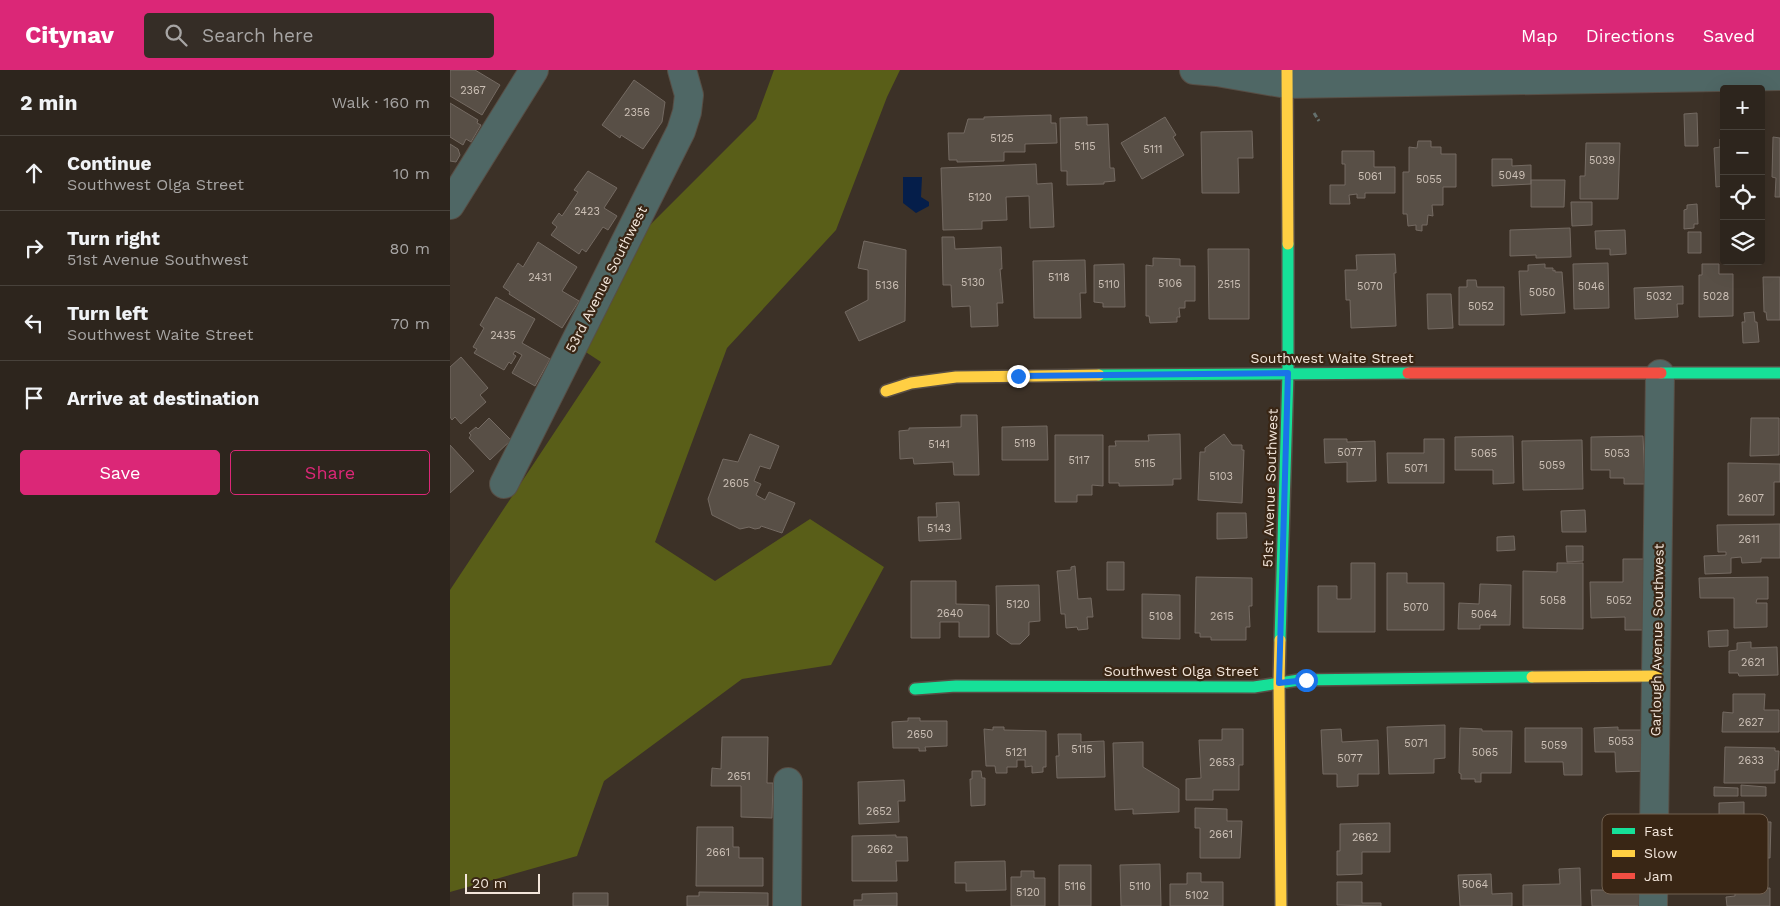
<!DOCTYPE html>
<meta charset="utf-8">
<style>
body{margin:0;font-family:"Work Sans",sans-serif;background:#352d26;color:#f1f3f6}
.controls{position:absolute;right:15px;top:15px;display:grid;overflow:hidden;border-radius:5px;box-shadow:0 5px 20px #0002}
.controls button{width:45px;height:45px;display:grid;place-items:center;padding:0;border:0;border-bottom:1px solid #48423b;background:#2d251d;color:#f1f3f6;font:25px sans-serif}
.scale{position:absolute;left:15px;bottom:12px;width:75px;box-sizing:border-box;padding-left:5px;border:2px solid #f3e6db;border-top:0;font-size:14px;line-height:18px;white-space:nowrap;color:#f3e6db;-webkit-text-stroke:4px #392615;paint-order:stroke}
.stop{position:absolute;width:15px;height:15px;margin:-11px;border:4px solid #1a73e8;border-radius:50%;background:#fff}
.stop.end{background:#1a73e8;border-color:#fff;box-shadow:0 1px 5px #0008}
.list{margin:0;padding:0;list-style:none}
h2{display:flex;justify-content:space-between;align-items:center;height:65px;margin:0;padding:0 20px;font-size:21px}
h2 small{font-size:16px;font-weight:400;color:#a7a5a4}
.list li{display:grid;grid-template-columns:32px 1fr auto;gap:15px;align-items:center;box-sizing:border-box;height:75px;padding:0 20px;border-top:1px solid #48423b}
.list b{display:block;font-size:19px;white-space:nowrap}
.list p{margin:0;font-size:16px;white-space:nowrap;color:#a7a5a4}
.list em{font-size:16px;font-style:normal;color:#a7a5a4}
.actions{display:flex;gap:10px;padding:15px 20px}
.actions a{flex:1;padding:11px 0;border:1px solid #db2777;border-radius:5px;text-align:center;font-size:18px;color:#db2777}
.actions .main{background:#db2777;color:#fff}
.icon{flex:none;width:28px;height:28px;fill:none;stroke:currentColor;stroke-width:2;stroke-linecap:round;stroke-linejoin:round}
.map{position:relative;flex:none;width:1330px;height:836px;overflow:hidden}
header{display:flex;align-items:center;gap:30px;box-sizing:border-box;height:70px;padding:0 25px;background:#db2777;color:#fff}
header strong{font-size:24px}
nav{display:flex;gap:28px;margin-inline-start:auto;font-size:18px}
.search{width:350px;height:45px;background:#352d26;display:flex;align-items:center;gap:12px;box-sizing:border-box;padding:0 18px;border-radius:5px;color:#a7a5a4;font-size:19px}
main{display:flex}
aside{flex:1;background:#2d251d}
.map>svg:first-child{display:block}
.forest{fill:#595e18}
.water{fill:#051e4a}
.building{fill:#584f46;stroke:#746a62}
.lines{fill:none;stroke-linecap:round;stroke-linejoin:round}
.street-casing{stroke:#584e45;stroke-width:30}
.fast-casing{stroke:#584e45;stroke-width:14}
.slow-casing{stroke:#584e45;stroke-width:14}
.jam-casing{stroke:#584e45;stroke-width:14}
.path{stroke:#64706d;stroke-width:3;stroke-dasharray:5 2.5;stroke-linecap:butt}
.street{stroke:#4f6765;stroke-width:28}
.fast{stroke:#16e098;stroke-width:11}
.slow{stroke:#ffcf43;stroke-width:11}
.jam{stroke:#f24e42;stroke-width:11}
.route{stroke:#1a73e8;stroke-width:6}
.labels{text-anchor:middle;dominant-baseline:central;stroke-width:4.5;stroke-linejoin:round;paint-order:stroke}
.number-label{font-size:11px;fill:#ccc0b6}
.street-label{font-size:14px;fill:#f3e6db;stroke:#392615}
.key{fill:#392615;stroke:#716050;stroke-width:1}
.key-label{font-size:14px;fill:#f3e6db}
</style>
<header>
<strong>Citynav</strong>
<div class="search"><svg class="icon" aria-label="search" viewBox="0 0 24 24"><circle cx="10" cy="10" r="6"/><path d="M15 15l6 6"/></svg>Search here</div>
<nav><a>Map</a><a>Directions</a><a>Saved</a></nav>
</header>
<main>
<aside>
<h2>2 min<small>Walk · 160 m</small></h2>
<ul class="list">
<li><svg class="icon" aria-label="ahead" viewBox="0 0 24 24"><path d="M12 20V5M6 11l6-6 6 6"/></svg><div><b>Continue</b><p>Southwest Olga Street</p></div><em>10 m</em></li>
<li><svg class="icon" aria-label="right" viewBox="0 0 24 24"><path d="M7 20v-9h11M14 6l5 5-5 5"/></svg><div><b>Turn right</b><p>51st Avenue Southwest</p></div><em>80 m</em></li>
<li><svg class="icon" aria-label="left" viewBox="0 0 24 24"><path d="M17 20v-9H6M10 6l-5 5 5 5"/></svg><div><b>Turn left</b><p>Southwest Waite Street</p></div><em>70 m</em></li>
<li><svg class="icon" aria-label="arrive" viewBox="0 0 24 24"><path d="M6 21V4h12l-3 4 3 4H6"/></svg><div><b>Arrive at destination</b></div></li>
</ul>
<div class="actions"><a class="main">Save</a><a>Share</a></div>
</aside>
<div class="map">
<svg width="1330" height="836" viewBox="0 0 1330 836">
<rect width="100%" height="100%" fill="#3c3127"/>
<path class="forest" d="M324,0H450L437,27L386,160L277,278L205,472L265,511L360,449L434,497L381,595L292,609L154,711L127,786L0,822V520L151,292L125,275L189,166L306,49Z"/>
<path class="water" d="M453,107H472L471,127L479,132V136L466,143L453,133Z"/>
<path class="building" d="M0,0H25L50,15L32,45L0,26Z
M184,10L215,32L212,52L193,79L171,65L170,68L152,55Z
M0,33L28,50L27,53L31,55L21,72L16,69L13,75L0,67Z
M1247,43L1248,76H1235L1234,44Z
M601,45V53H606L607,73L575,74V82H554V91L507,92V90H499L498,63H514L518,49H534V47Z
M637,47V55L658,54L660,98H664L665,111L654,112V114L617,115V101H611L610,48Z
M715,47L726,65L723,67L734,85L692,109L671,73Z
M802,61L803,88H788L789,123H752L751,62Z
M1323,67L1330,68V127H1325L1326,108L1322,107Z
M1270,69H1274V116L1266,117L1264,78L1270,77Z
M968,71H981V77H991V84H1006V117H993V135H982L983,146L978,145L977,155H972V161L966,160V155L958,156L957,144H953V102H959V77L967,78Z
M1136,73H1170L1168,129H1130V106H1135Z
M0,74L8,79L10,85L6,92L0,91Z
M892,81H924V97H945V123H915V128H907V124L899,125L900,134H880V115H895V94H892Z
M1042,89H1062V96L1081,95V114L1042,116Z
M586,94L587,114L602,113L604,157L580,158L579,126L556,127L557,150L532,151V159L493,160L491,98Z
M138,101L167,118L154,138L167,146L158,160L153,157L136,182L132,179L129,184L101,165L107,157L102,153L109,143L112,146L128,122L124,120Z
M1081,110H1115L1114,137H1081Z
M1121,132H1142V155L1122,156Z
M1247,134L1248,154H1244V158L1234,159V140L1237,139V135Z
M1120,158L1121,187L1086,188V185L1060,186V160Z
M1175,160L1176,184L1160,185V179H1146L1145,161Z
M1238,162H1251V183H1238Z
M492,167H504L505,179L551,177L552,199H550L553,233H547L548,256L521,257L520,236L502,237L501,215H493Z
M414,171L456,180L455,251L409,271L395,242L418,230V200L408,198Z
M88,172L127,197L112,221L129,231L112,258L59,224L60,222L53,217L68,193L73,197Z
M758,179H799V249H759Z
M945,184L946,203H944L946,256L901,258L900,230H896L895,200H907L906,185Z
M703,188L730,189V196H745V231H735V238H729L730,247H727V252L700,253L699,246H696V195L703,196Z
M635,190L636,223H630L631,248H584L583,191Z
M1158,193L1159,238L1124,239L1123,194Z
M674,194L675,237H653V233L644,232V195Z
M1095,194V198H1103V201L1105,200V202H1112L1115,243L1071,245L1069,201H1078V195Z
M1252,194H1269V204H1283V246L1249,247V205H1252Z
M1313,207H1330V250H1317L1316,242H1314Z
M1017,210H1026L1027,217H1054V255H1009V217H1017Z
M1233,216V234H1227L1228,247L1185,249L1184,218Z
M977,224H1001L1003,258L978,259Z
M46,227L85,249L72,273L100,289L85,316L62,303L72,285L65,281L63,284L66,286L61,294L59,292L54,300L24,283L27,279L23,277L34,258L30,255Z
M1304,242L1305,252H1307L1309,272L1293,273L1292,252H1295L1294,243Z
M11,287L38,318L30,325L36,332L11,354L5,347L2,350L0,347V297Z
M511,345H527L529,405H504L503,392L464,394L463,388L450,389L449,361L459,360V358L511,357Z
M39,348L61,370L40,390L19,368L21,365L19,363L26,357L28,359Z
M1301,348H1329V385L1300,386Z
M597,356L598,390H552V357Z
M300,364L329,376L320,399L310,396L304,411L311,414L306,425L315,430L319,422L345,433L332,463L311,456L310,458L305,459L299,457L290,459L262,445L258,429L273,389L288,392Z
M730,364L731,409H723V415L669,416V413H659V376H666L665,371H699L698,365Z
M774,364L782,375H792V380H794L792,433L748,430L750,382H755V378Z
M605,365H653V416L642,415V425H627V432H605Z
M1063,366L1064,413L1043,414V400H1005V367Z
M1193,366L1195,414H1174V408H1160V400H1141V367Z
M874,369H897V372L925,371L926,411L897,412V392L875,393Z
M974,369H994V413H938L937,383H974Z
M1132,370L1133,419L1073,420L1072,371Z
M0,375L24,401L0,423Z
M1278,393L1330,394V412H1324V445H1278Z
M509,432L511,469L469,471L468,447H487L486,433Z
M1135,440L1136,462H1112L1111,441Z
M767,443H796L797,468L767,469Z
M1330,454V488H1311V492L1292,493L1291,487L1281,488V503L1255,504L1254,486L1276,485V482H1268L1267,455Z
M1064,466L1065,480L1047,481V467Z
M1116,476H1133V491L1117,492Z
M1173,489H1196L1197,560H1175V547L1141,548L1140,512H1173Z
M657,492H674V520H657Z
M901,493H925V562H868V516H887V529H901Z
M1107,493H1133V559L1073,558V501L1107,502Z
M625,496L628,529L641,528L643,547H637L638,559L628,560L627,557L616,558L615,544H611L607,501L621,500V497Z
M937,503H957V513H994V560H937Z
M746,507L802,508V536H799L800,557H796V570H761V567H750V563H745Z
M1318,507V529H1307L1306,533H1317V557L1284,558V528H1250L1249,508Z
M461,511H506V534L539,535V567H509V552H490V568H461Z
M1030,514L1061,515L1060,555H1030V559H1008L1009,533L1029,534Z
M589,515L590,551L579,552V565L570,574H561L547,564L546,516Z
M692,524L730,525V569L692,568Z
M1278,560V576L1259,577L1258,561Z
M1301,572V578L1327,577L1328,605L1289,606L1288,603H1279V581L1287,580V573Z
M1283,624H1315L1314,640H1329V662H1272L1273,642L1283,643Z
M458,648H470V651H497V676L475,677L476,681H469V678H443L442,652L458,651Z
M995,655V688L984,689V703L939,704L937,657Z
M543,657H554V660L596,661V697H593V702L582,703V696L575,697V690H567V697H557V703H546L545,696H536L534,659L543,660Z
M1168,657V660H1197V701L1166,702L1165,682H1145L1144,658Z
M1010,658L1032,659V661H1062L1061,703H1031V712H1025V709H1011V704L1009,703Z
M1075,658H1132V705H1114L1113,692H1075Z
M772,659H793V695H789V720H763V730H736V709L751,708L749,670H772Z
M891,659L892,672L928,670L929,704H908V716L887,717V704H873L871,660Z
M608,664H631V672L654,671L655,707L607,708L606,686H609Z
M272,667H318L317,713H323L322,748L291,747V716H261L262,698L271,699Z
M693,672V697L729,719V742L683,744V739L665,740L663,673Z
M1275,677L1325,678V681H1329L1328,700H1325V713H1274Z
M522,701H531L532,708H535V735L521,736L520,709H522Z
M454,710L455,731H448L449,752L409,754L408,712Z
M1291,715L1316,717V726H1291Z
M1264,717L1288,718V726H1264Z
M1294,732V748H1269V733Z
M745,738L777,739V751H792L790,788H750V758H745Z
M1278,751L1321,752L1320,788L1273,786L1274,765L1278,766Z
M940,753V782H912V804L887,805V781H890V754Z
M247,757H283V777H289V788H313V816H246Z
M446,765V767H457L458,791H446L447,811H402V766Z
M555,791L556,820L516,821V813H505V792Z
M710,794L711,836H671L670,795Z
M609,795H641V836H609Z
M1130,798L1131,836H1073V815L1110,814L1109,799Z
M1161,800H1193V836H1142L1141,820H1161Z
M571,801H584V808H595V836H561V807H571Z
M737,803H751V812H773V836H720V814H737Z
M1041,804L1042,824L1062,823V836H1010L1008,805Z
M887,812H912V833H931V836L887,835Z
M1320,818V836H1277L1276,827L1285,826V820Z
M249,822L318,823V836H237V826H249Z
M123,823H158V836H123Z
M447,823V836H404V830H412V824Z"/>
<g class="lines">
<defs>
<path id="street" d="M744,0L767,2L837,14L1330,6
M0,135L84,0
M54,414L231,61L237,42L239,25L232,0
M337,836L338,712
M1203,836L1210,304"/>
<path id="fast" d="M1211,303H1330
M649,305L958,303
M830,570L838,303V174
M465,619L506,616L804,617L849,610L1082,607"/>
<path id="slow" d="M837,0L838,174
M436,321L461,313L506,307L649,305
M830,570L829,613L831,836
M1082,607L1207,606"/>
<path id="jam" d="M958,303H1211"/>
</defs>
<use href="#street" class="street-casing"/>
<use href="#fast" class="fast-casing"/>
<use href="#slow" class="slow-casing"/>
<use href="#jam" class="jam-casing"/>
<path class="path" d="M864,43L869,51"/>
<use href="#street" class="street"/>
<use href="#fast" class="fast"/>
<use href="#slow" class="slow"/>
<use href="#jam" class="jam"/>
</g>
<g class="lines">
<path class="route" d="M568,306L838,303L829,613L856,610"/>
</g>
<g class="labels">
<g class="number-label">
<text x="23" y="20">2367</text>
<text x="187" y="42">2356</text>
<text x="552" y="68">5125</text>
<text x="635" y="76">5115</text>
<text x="703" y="79">5111</text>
<text x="1152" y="90">5039</text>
<text x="1062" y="105">5049</text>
<text x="920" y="106">5061</text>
<text x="979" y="109">5055</text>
<text x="530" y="127">5120</text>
<text x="137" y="141">2423</text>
<text x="90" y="207">2431</text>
<text x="609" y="207">5118</text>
<text x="523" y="212">5130</text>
<text x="720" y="213">5106</text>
<text x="659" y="214">5110</text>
<text x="779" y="214">2515</text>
<text x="437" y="215">5136</text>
<text x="920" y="216">5070</text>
<text x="1141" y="216">5046</text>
<text x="1092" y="222">5050</text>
<text x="1209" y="226">5032</text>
<text x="1266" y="226">5028</text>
<text x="1031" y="236">5052</text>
<text x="53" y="265">2435</text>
<text x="575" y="373">5119</text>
<text x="489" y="374">5141</text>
<text x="900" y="382">5077</text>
<text x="1034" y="383">5065</text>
<text x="1167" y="383">5053</text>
<text x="629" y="390">5117</text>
<text x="695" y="393">5115</text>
<text x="1102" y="395">5059</text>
<text x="966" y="398">5071</text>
<text x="771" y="406">5103</text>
<text x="286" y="413">2605</text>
<text x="1301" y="428">2607</text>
<text x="489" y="458">5143</text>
<text x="1299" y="469">2611</text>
<text x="1103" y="530">5058</text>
<text x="1169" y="530">5052</text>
<text x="568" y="534">5120</text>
<text x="966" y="537">5070</text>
<text x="500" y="543">2640</text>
<text x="1034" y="544">5064</text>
<text x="711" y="546">5108</text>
<text x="772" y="546">2615</text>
<text x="1303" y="592">2621</text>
<text x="1301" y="652">2627</text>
<text x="470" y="664">2650</text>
<text x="1171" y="671">5053</text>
<text x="966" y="673">5071</text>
<text x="1104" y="675">5059</text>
<text x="632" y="679">5115</text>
<text x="566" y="682">5121</text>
<text x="1035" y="682">5065</text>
<text x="900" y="688">5077</text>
<text x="1301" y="690">2633</text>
<text x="772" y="692">2653</text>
<text x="289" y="706">2651</text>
<text x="429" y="741">2652</text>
<text x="771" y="764">2661</text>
<text x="915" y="767">2662</text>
<text x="430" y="779">2662</text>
<text x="268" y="782">2661</text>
<text x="1025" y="814">5064</text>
<text x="625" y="816">5116</text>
<text x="690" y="816">5110</text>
<text x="578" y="822">5120</text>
<text x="747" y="825">5102</text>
</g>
<g class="street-label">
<text transform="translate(156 209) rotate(-63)">53rd Avenue Southwest</text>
<text x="882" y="288">Southwest Waite Street</text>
<text transform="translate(820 418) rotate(-88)">51st Avenue Southwest</text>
<text transform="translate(1207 570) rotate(-89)">Garlough Avenue Southwest</text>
<text x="731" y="601">Southwest Olga Street</text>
</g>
</g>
<rect x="1152" y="744" width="166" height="80" rx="8" class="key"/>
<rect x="1162" y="758" width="23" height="6" fill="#16e098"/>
<rect x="1162" y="780" width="23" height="7" fill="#ffcf43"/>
<rect x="1162" y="803" width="23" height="6" fill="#f24e42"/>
<g class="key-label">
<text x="1194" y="766">Fast</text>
<text x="1194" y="788">Slow</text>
<text x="1194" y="811">Jam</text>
</g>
</svg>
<div class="controls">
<button>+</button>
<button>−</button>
<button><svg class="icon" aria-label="locate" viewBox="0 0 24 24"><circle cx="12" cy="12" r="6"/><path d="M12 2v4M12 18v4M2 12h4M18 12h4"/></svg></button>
<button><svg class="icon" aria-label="layers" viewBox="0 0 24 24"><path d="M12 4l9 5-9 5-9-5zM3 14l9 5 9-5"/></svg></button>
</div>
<div class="scale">20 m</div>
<div class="stop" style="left:856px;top:610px"></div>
<div class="stop end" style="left:568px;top:306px"></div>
</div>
</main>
